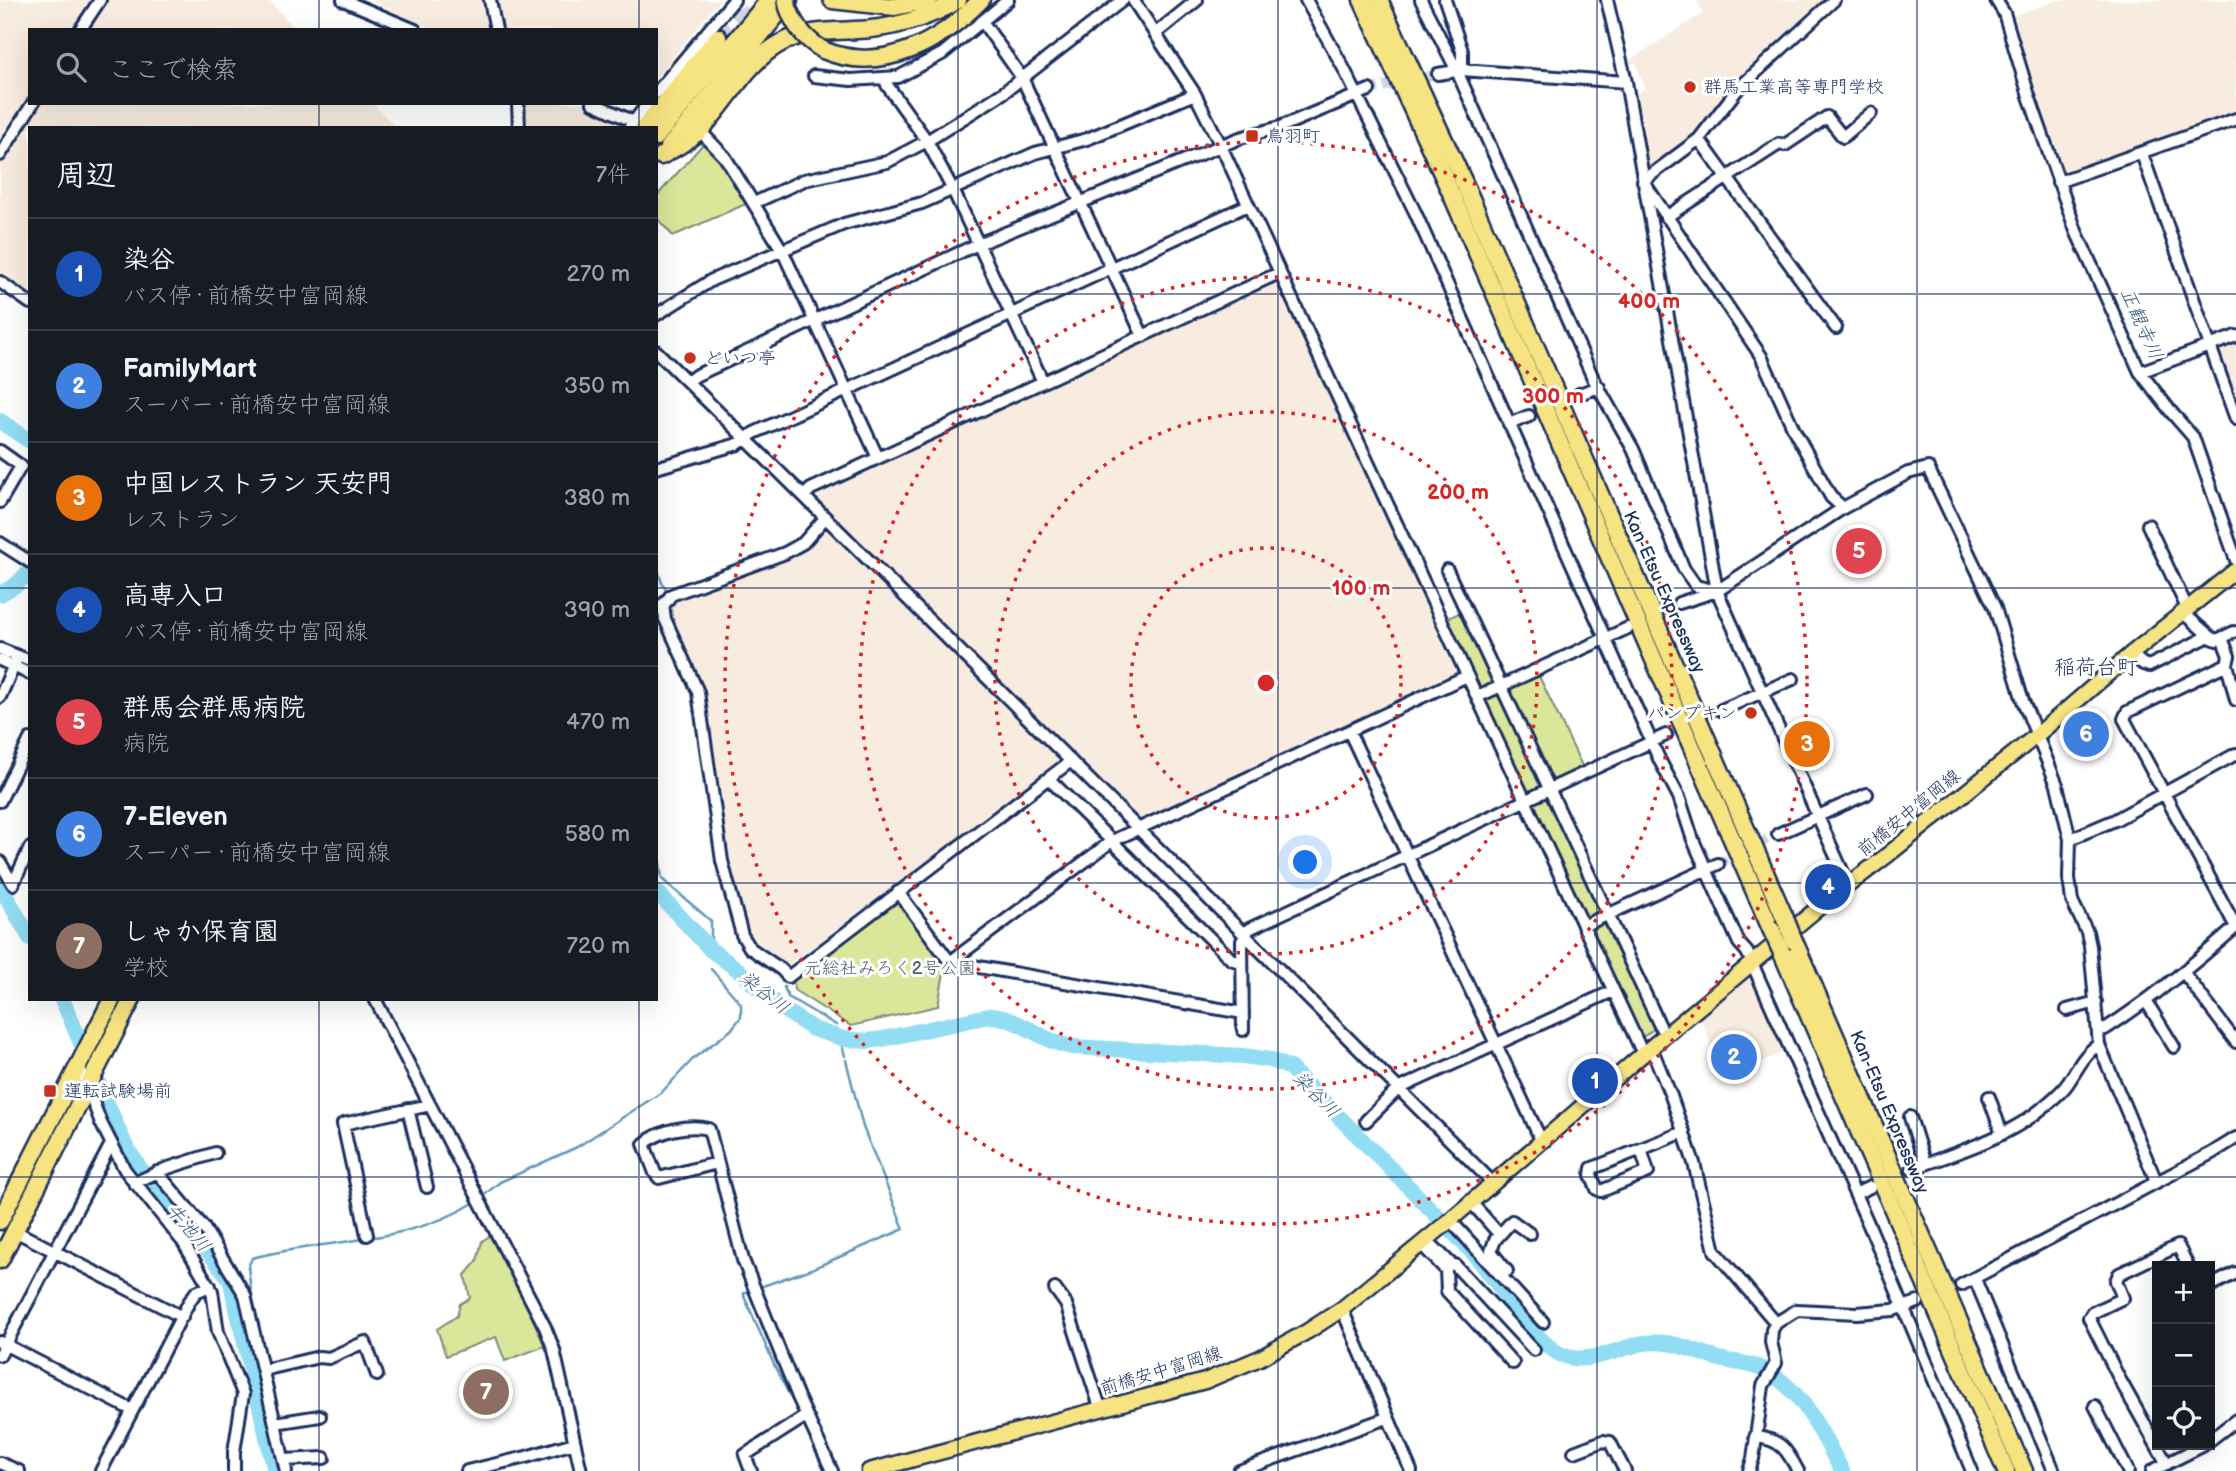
<!DOCTYPE html>
<html lang="ja">
<meta charset="utf-8">
<style>
body{margin:0;font-family:"Balsamiq Sans","Klee One",sans-serif;background:#20242c;color:#f1f3f6}
.controls{position:absolute;right:21px;bottom:21px;display:grid;overflow:hidden;border-radius:0px;box-shadow:0 7px 28px #0002}
.controls button{width:63px;height:63px;display:grid;place-items:center;padding:0;border:0;border-bottom:2px solid #363941;background:#171b24;color:#f1f3f6;font:35px sans-serif}
.you{position:absolute;left:1306px;top:863px;width:24px;height:24px;margin:-18px;border:5px solid #fff;border-radius:50%;background:#1a73e8;box-shadow:0 0 0 10px #1a73e833}
.badge{display:grid;place-items:center;width:46px;height:46px;border-radius:50%;background:#2563eb;color:#fff;font-size:23px;font-weight:700}
.pin{position:absolute;translate:-50% -50%;border:4px solid #fff;box-shadow:0 2px 7px #0006}
.list{margin:0;padding:0;list-style:none}
h2{display:flex;justify-content:space-between;align-items:center;height:91px;margin:0;padding:0 28px;font-size:30px}
h2 small{font-size:23px;font-weight:400;color:#9ea1a6}
.list li{display:grid;grid-template-columns:46px 1fr auto;gap:21px;align-items:center;box-sizing:border-box;height:112px;padding:0 28px;border-top:2px solid #363941}
.list b{display:block;font-size:26px;white-space:nowrap}
.list p{margin:0;font-size:23px;white-space:nowrap;color:#9ea1a6}
.list em{font-size:23px;font-style:normal;color:#9ea1a6}
.icon{flex:none;width:38px;height:38px;fill:none;stroke:currentColor;stroke-width:2;stroke-linecap:round;stroke-linejoin:round}
.map{position:relative;flex:none;width:2236px;height:1471px;overflow:hidden}
.search{position:absolute;background:#171b24;box-shadow:0 7px 28px #0002;left:28px;top:28px;width:630px;height:77px;display:flex;align-items:center;gap:18px;box-sizing:border-box;padding:0 24px;border-radius:0px;color:#9ea1a6;font-size:26px}
.panel{position:absolute;background:#171b24;box-shadow:0 7px 28px #0002;left:28px;top:126px;width:630px;height:875px;border-radius:0px}
.map>svg:first-child{display:block}
.built{fill:#f8ece0}
.green{fill:#dae79a;stroke:#7a8b7c;stroke-width:2}
.lines{fill:none;stroke-linecap:round;stroke-linejoin:round}
.stream{stroke:#6297b7;stroke-width:2.5}
.river{stroke:#92ddf3;stroke-width:16}
.minor-tunnel{stroke:#d1d5df;stroke-width:10;stroke-dasharray:10 5;stroke-linecap:butt}
.highway-tunnel{stroke:#d1d5df;stroke-width:16;stroke-dasharray:16 8;stroke-linecap:butt}
.minor-casing{stroke:#1b2f5e;stroke-width:16}
.major-casing{stroke:#1b2f5e;stroke-width:19}
.highway-casing{stroke:#1b2f5e;stroke-width:21}
.minor{stroke:#fff;stroke-width:10}
.major{stroke:#f6e381;stroke-width:14}
.highway{stroke:#f6e381;stroke-width:16}
.highway-bridge-casing{stroke:#1b2f5e;stroke-width:21;stroke-linecap:butt}
.highway-bridge{stroke:#f6e381;stroke-width:16}
.grid{fill:none;stroke:#1b2f5e;stroke-width:2;stroke-opacity:0.55}
.ring{fill:none;stroke:#d62828;stroke-width:3.5;stroke-dasharray:3.5 7}
.poi-dot{fill:#c8321e;stroke:#fff;stroke-width:2.5}
.labels{text-anchor:middle;dominant-baseline:central;stroke-width:6;stroke-linejoin:round;paint-order:stroke}
.poi-label{font-size:18px;fill:#1b2f5e;stroke:#fff;text-anchor:start}
.street-label{font-size:18px;fill:#1b2f5e;stroke:#fff}
.park-label{font-size:18px;fill:#4b5d6d;stroke:#fff}
.water-label{font-size:19px;font-style:italic;fill:#395a83;stroke:#fff}
.quarter-label{font-size:21px;fill:#1b2f5e;stroke:#fff}
.centre{fill:#d62828;stroke:#fff;stroke-width:3.5}
.ring-label{font-size:21px;text-anchor:middle;font-weight:bold;fill:#d62828;stroke:#fff;stroke-width:6;stroke-linejoin:round;paint-order:stroke}
</style>
<div class="map">
<svg width="2236" height="1471" viewBox="0 0 2236 1471">
<rect width="100%" height="100%" fill="#fff"/>
<filter id="ink" filterUnits="userSpaceOnUse"><feTurbulence type="fractalNoise" baseFrequency=".0143" numOctaves="2"/><feDisplacementMap in="SourceGraphic" scale="14" xChannelSelector="R" yChannelSelector="G"/><feConvolveMatrix kernelMatrix="1 2 1 2 8 2 1 2 1" color-interpolation-filters="sRGB"/></filter>
<g filter="url(#ink)">
<path class="built" d="M0,0H91L72,30H30V94L0,141Z
M105,0H268L297,30H86Z
M369,0H720L656,78V30H436Z
M1697,0H1830L1697,136L1646,174L1635,106L1637,93L1645,89L1636,63L1624,64L1703,13Z
M2059,0H2236V116L2063,175L2054,142L2029,80L2012,16Z
M38,103H372L397,128H30V299L0,278V163Z
M523,103H585L617,117L623,122L619,128H525Z
M1271,282H1279L1457,671L1454,677L1146,820H1140L818,500L819,492Z
M2236,338V411L2213,346Z
M823,526L1057,758L1056,764L786,967L758,950L748,939L726,855L705,700L679,631L667,608L674,598L778,561Z
M1750,975L1785,1051L1724,1080L1700,1016Z"/>
<path class="green" d="M703,144H708L718,154L748,203L673,236L656,217V197Z
M1461,612L1494,682L1492,687L1482,692L1477,690L1444,620Z
M1538,674L1583,768L1553,782L1549,781L1507,692L1509,687Z
M1497,694L1501,696L1541,783V788L1530,794L1524,792L1484,703L1485,699Z
M1543,797L1548,799L1601,909L1598,913L1588,919L1583,917L1532,807L1533,802Z
M896,903L901,904L944,962L945,967L938,1006L851,1026L794,990L793,979Z
M1603,921L1655,1028L1640,1039L1589,931L1592,926Z
M494,1233L545,1346L505,1361L496,1337L446,1356L437,1329L457,1316L460,1304L470,1298L465,1275L477,1261L482,1241Z"/>
<g class="lines">
<path class="stream" d="M2076,215L2111,295
M2137,352L2145,368
M2201,443L2236,542
M656,564L662,583L666,589
M671,622L692,666
M656,834L662,879L711,921V950
M784,987L788,997L836,1025
M838,1032L845,1056
M483,1196L500,1182L577,1147L662,1092L694,1058L731,1030L741,1017V1004L711,969
M757,1288L814,1268L904,1229L863,1127L846,1060
M751,1290L744,1293V1296L776,1369L801,1417
M252,1298L248,1267L252,1258C327,1238 408,1245 475,1202
M803,1423L825,1471"/>
<path class="river" d="M0,421L30,441
M0,594L16,585L30,571
M0,886L30,938
M656,891L711,950L737,969L781,1008L813,1029L844,1039L867,1041L883,1039L988,1016C1019,1016 1039,1041 1072,1047L1243,1056L1271,1060L1290,1068C1351,1129 1413,1190 1472,1252C1496,1277 1532,1342 1562,1355C1587,1366 1619,1348 1644,1343C1670,1339 1692,1350 1716,1358C1731,1363 1747,1362 1762,1369C1802,1386 1822,1435 1842,1471
M62,999L125,1145L153,1188L177,1211L230,1279L275,1471"/>
<path class="minor-tunnel" d="M1369,90L1438,74
M1529,416L1579,394
M1647,619L1679,603
M1666,735L1721,710
M1718,864L1778,834"/>
<path class="highway-tunnel" d="M718,37L738,17L770,3"/>
<defs>
<path id="minor" d="M343,0L415,30
M490,0L496,30
M1133,0L1195,94L1221,146L1643,1054
M1306,0L1343,67L1415,212L1660,761L1679,797L1693,840L1739,943L1747,952L1872,1232L1972,1471
M1421,0L1457,71L1593,378L1633,449L1684,569L1696,586L1713,590
M1445,0L1462,51V70
M1607,0L1626,82L1717,591L1849,886
M1834,0L1737,90L1699,139L1643,181L1761,356L1795,432L1831,497L1843,508
M1996,0L2004,13L2029,96L2076,231L2140,372L2172,413L2193,437L2236,560
M982,21L1022,78L1143,336
M80,30L100,0
M1155,34L1197,0
M1438,74L1462,70L1626,82
M814,76L851,80L898,77L942,54L1008,0
M885,79L887,85L927,141L953,190L1043,382
M656,93L734,0
M518,103L519,128
M593,103L632,121
M629,128L648,103
M705,136L725,157L782,250L878,458
M1699,139L1836,328
M2142,154L2236,419
M0,155L33,103
M2058,182L2236,119
M754,203L804,180L887,162L927,141L1003,93L1123,0
M1666,217L1779,144L1785,145L1827,117L1843,137L1871,113
M0,282L30,303
M656,315L712,280L844,224L922,203L1035,153L1087,139L1195,94
M656,351C937,625 1214,905 1492,1182
M2140,372L2236,336
M688,382L695,376L978,244L1240,138L1280,127L1369,90
M1579,394L1599,387
M1509,424L1529,416
M0,451L21,466L0,502
M656,468L738,444L754,433L1248,205
M804,496L811,489L878,458L1279,273
M2148,525L2187,608
M0,543L30,562
M1447,570L1661,1028L1667,1035
M1679,603L1717,591L1843,508L1908,473L1928,468L1995,608L2023,701L2057,785L2070,839L2069,878L2072,901L2087,932L2090,946L2099,1045L2156,1181
M663,604L665,619L698,692L722,861L742,935L750,948L782,970L788,977L1071,761
M661,609L671,595L785,553L803,543L825,518
M2182,612L2212,638L2217,640L2234,632
M2222,638L2229,656L2227,664
M0,649L30,661
M2131,654L2143,664L2149,666L2209,636
M0,660L30,674
M0,697L18,656
M1477,697L1628,628
M2236,700L2227,664L2127,712L2124,719L2236,927
M1721,710L1793,679
M1349,731L1541,1140
M1049,779L1231,959L1242,963
M0,801L30,739
M1778,834L1867,794
M2070,839L2115,820L2236,754
M0,862L13,884
M13,884L30,848
M898,892L950,962L1243,1013
M1583,926L1718,864
M950,962L1112,841L1467,676
M2184,973L2236,1042
M375,999L545,1327L554,1350L581,1471
M2146,1001L2174,1047
M2067,1010L2096,1002
M1243,1030L1242,941L1249,929L1666,735
M2098,1030L2105,1029C2152,999 2194,964 2236,927
M1651,1047L1671,1096L1694,1163L1715,1251L1776,1323
M79,1065L101,1123L125,1170L183,1242L212,1291L218,1332L243,1394L234,1452V1471
M1989,1097L2002,1134
M408,1109L427,1187
M1910,1117L1925,1164
M1366,1121L1398,1089L1613,991
M1641,1149L1648,1172L1601,1191L1597,1189L1591,1175L1592,1168L1598,1166L1684,1132
M717,1163L659,1178L655,1173L644,1144C660,1130 689,1124 709,1129L743,1260L798,1397L832,1471
M1912,1169C1958,1152 2008,1138 2045,1106C2053,1099 2063,1091 2068,1083C2077,1070 2085,1052 2099,1045
M157,1172L204,1228L245,1295L286,1471
M134,1183L165,1169L215,1153
M1855,1194L1870,1187
M1470,1201L1499,1234
M1450,1220L1543,1322
M15,1231L182,1317
M367,1235L343,1124L430,1105
M1426,1239L1451,1264L1455,1265L1534,1350
M1421,1244L1446,1270L1447,1291L1513,1363
M1507,1271L1491,1251L1495,1240L1512,1221L1530,1234
M1975,1279L2054,1471
M1961,1285L2212,1153L2236,1138
M2210,1286L2236,1273
M1055,1289L1066,1304L1101,1410
M1342,1309L1411,1471
M0,1342L132,1410
M0,1355L111,1144
M263,1370L319,1357L329,1358L365,1342L377,1375
M2095,1406L2128,1471
M275,1423L320,1416
M1755,1437C1781,1439 1787,1450 1798,1471
M2210,1440L2236,1420
M1574,1452L1603,1441L1610,1442L1625,1471
M284,1460L324,1458
M0,1463L19,1471
M2167,1464L2120,1380L2089,1318L2092,1313L2123,1298L2116,1281L2119,1274L2178,1246L2188,1266
M101,1471L189,1302L196,1292L210,1286
M467,1471L526,1457L574,1443
M751,1471L745,1455L806,1416
M1239,1471L1387,1418
M1749,1471L1753,1459L1763,1386L1776,1363L1771,1342L1772,1330L1776,1323L1797,1310L1857,1313L1893,1310L1918,1302
M2152,1471L2204,1445"/>
<path id="major" d="M869,1471L1205,1381L1260,1358L1308,1331L1342,1309L1448,1222L1643,1054L1818,908L1885,857L2036,736L2131,654L2236,570"/>
<path id="highway" d="M832,0L895,7L929,0
M1362,0L1451,193L1771,929
M1379,0L1466,187L1784,916
M823,50C882,75 940,42 981,0
M644,128L718,37
M656,137L769,0
M669,147L789,0
M661,156C675,148 689,141 701,129C728,101 747,61 781,43C809,28 841,32 871,29C900,26 933,16 958,0
M1794,941L2024,1471
M1782,953L2006,1471
M0,1221L112,999
M0,1260L132,999"/>
</defs>
<use href="#minor" class="minor-casing"/>
<use href="#major" class="major-casing"/>
<use href="#highway" class="highway-casing"/>
<use href="#minor" class="minor"/>
<use href="#major" class="major"/>
<use href="#highway" class="highway"/>
<defs>
<path id="highway-bridge" d="M786,0C791,22 803,38 823,50
M1784,916L1794,941
M1771,929L1782,953"/>
</defs>
<use href="#highway-bridge" class="highway-bridge-casing"/>
<use href="#highway-bridge" class="highway-bridge"/>
</g>
</g>
<path class="grid" d="M319,0V30M639,0V30M958,0V1471M1278,0V1471M1597,0V1471M1917,0V1471M319,103V128M639,103V128M0,294H30M656,294H2236M0,588H30M656,588H2236M0,883H30M656,883H2236M319,999V1471M639,999V1471M0,1177H2236"/>
<g class="ring">
<circle cx="1266" cy="683" r="135"/>
<circle cx="1266" cy="683" r="271"/>
<circle cx="1266" cy="683" r="406"/>
<circle cx="1266" cy="683" r="541"/>
</g>
<g class="poi-dot">
<circle cx="1690" cy="87" r="7"/>
<rect x="1245" y="129" width="14" height="14" rx="3.5"/>
<circle cx="690" cy="358" r="7"/>
<circle cx="1751" cy="713" r="7"/>
<rect x="43" y="1084" width="14" height="14" rx="3.5"/>
</g>
<g class="labels">
<g class="poi-label">
<text x="1704" y="87">群馬工業高等専門学校</text>
<text x="1266" y="136">鳥羽町</text>
<text x="704" y="358">どいつ亭</text>
<text x="1737" y="713" text-anchor="end">パンプキン</text>
<text x="64" y="1091">運転試験場前</text>
</g>
<g class="street-label">
<text transform="translate(1664 592) rotate(66)">Kan-Etsu Expressway</text>
<text transform="translate(1909 813) rotate(-39)">前橋安中富岡線</text>
<text transform="translate(1889 1112) rotate(67)">Kan-Etsu Expressway</text>
<text transform="translate(1161 1371) rotate(-17)">前橋安中富岡線</text>
</g>
<g class="park-label">
<text x="890" y="968">元総社みろく2号公園</text>
</g>
<g class="water-label">
<text transform="translate(2141 324) rotate(66)">正観寺川</text>
<text transform="translate(764 993) rotate(38)">染谷川</text>
<text transform="translate(1316 1095) rotate(45)">染谷川</text>
<text transform="translate(188 1228) rotate(50)">牛池川</text>
</g>
<g class="quarter-label">
<text x="2096" y="667">稲荷台町</text>
</g>
</g>
<circle cx="1266" cy="683" r="10" class="centre"/>
<g class="ring-label">
<text x="1649" y="308">400 m</text>
<text x="1553" y="403">300 m</text>
<text x="1458" y="499">200 m</text>
<text x="1361" y="595">100 m</text>
</g>
</svg>
<div class="controls">
<button>+</button>
<button>−</button>
<button><svg class="icon" aria-label="locate" viewBox="0 0 24 24"><circle cx="12" cy="12" r="6"/><path d="M12 2v4M12 18v4M2 12h4M18 12h4"/></svg></button>
</div>
<div class="you"></div>
<div class="pin badge" style="left:1595px;top:1081px;background:#1a4fb4">1</div>
<div class="pin badge" style="left:1734px;top:1057px;background:#3f7fe0">2</div>
<div class="pin badge" style="left:1807px;top:744px;background:#e8710a">3</div>
<div class="pin badge" style="left:1828px;top:887px;background:#1a4fb4">4</div>
<div class="pin badge" style="left:1859px;top:551px;background:#e0444e">5</div>
<div class="pin badge" style="left:2086px;top:734px;background:#3f7fe0">6</div>
<div class="pin badge" style="left:486px;top:1392px;background:#8d6e63">7</div>
<div class="search"><svg class="icon" aria-label="search" viewBox="0 0 24 24"><circle cx="10" cy="10" r="6"/><path d="M15 15l6 6"/></svg>ここで検索</div>
<section class="panel">
<h2>周辺<small>7件</small></h2>
<ul class="list">
<li><span class="badge" style="background:#1a4fb4">1</span><div><b>染谷</b><p>バス停 · 前橋安中富岡線</p></div><em>270 m</em></li>
<li><span class="badge" style="background:#3f7fe0">2</span><div><b>FamilyMart</b><p>スーパー · 前橋安中富岡線</p></div><em>350 m</em></li>
<li><span class="badge" style="background:#e8710a">3</span><div><b>中国レストラン 天安門</b><p>レストラン</p></div><em>380 m</em></li>
<li><span class="badge" style="background:#1a4fb4">4</span><div><b>高専入口</b><p>バス停 · 前橋安中富岡線</p></div><em>390 m</em></li>
<li><span class="badge" style="background:#e0444e">5</span><div><b>群馬会群馬病院</b><p>病院</p></div><em>470 m</em></li>
<li><span class="badge" style="background:#3f7fe0">6</span><div><b>7-Eleven</b><p>スーパー · 前橋安中富岡線</p></div><em>580 m</em></li>
<li><span class="badge" style="background:#8d6e63">7</span><div><b>しゃか保育園</b><p>学校</p></div><em>720 m</em></li>
</ul>
</section>
</div>
